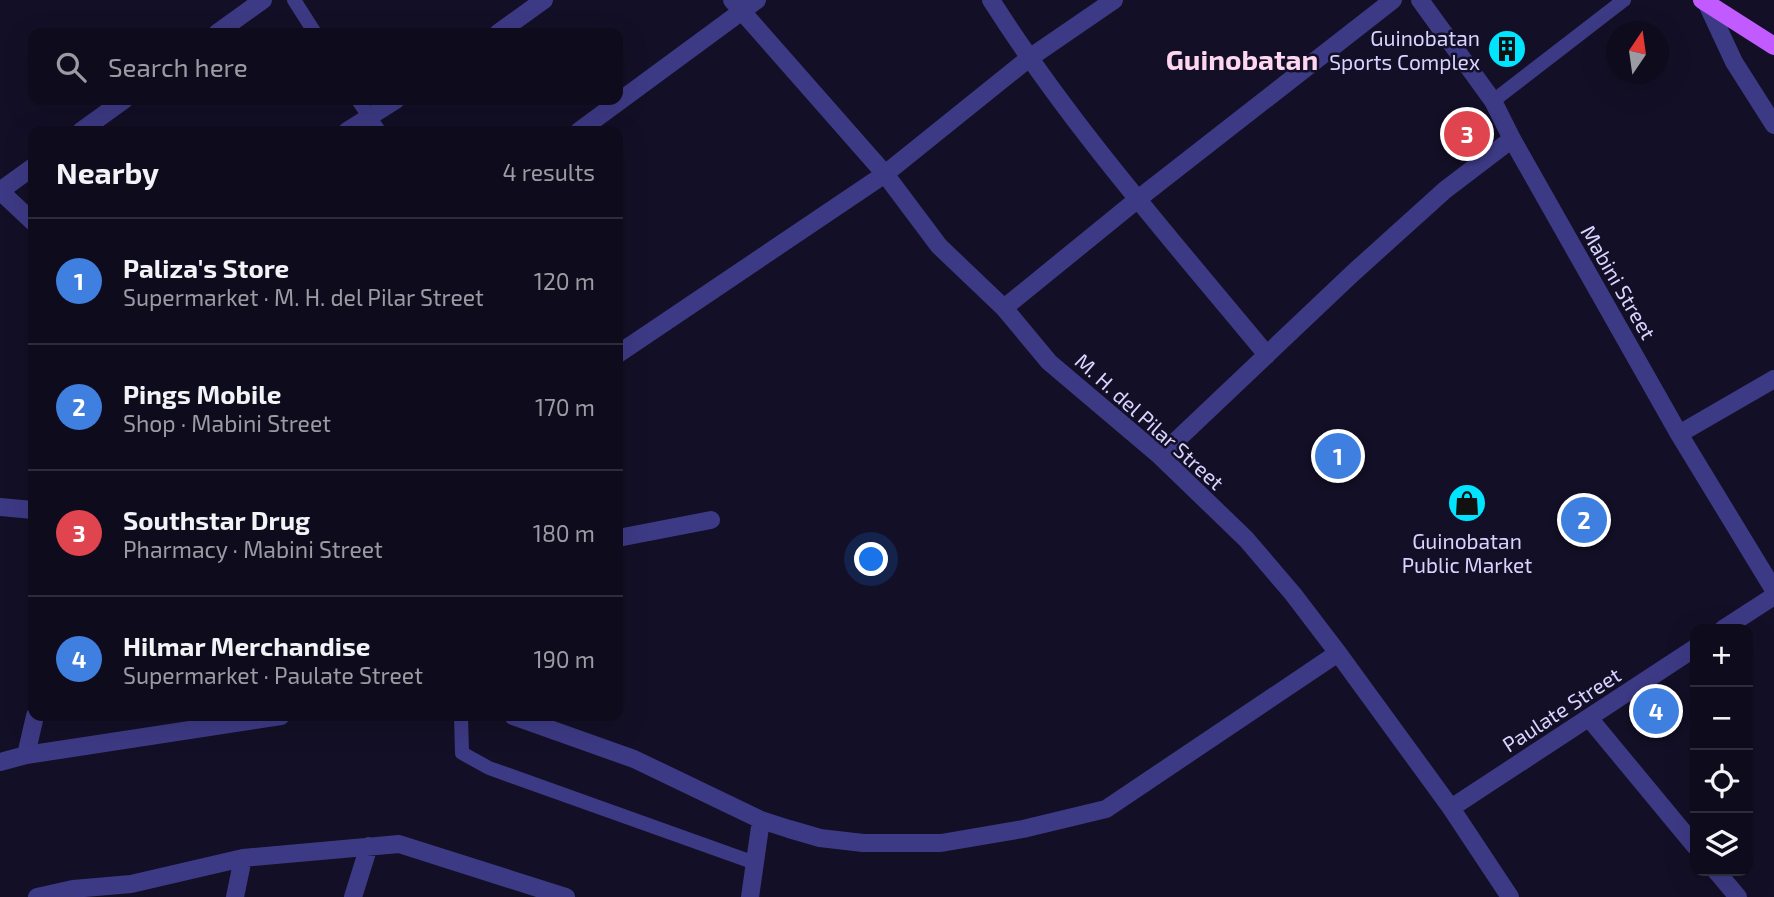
<!DOCTYPE html>
<meta charset="utf-8">
<style>
body{margin:0;font-family:"Exo 2",sans-serif;background:#1c1929;color:#f1f3f6}
.controls{position:absolute;right:21px;bottom:21px;display:grid;overflow:hidden;border-radius:14px;box-shadow:0 7px 28px #0002}
.controls button{width:63px;height:63px;display:grid;place-items:center;padding:0;border:0;border-bottom:2px solid #2e2b3b;background:#0e0b1c;color:#f1f3f6;font:35px sans-serif}
.compass{position:absolute;left:1606px;top:21px;width:63px;height:63px;border-radius:50%;background:#0e0b1c;box-shadow:0 7px 28px #0002;rotate:13deg}
.you{position:absolute;left:872px;top:560px;width:24px;height:24px;margin:-18px;border:5px solid #fff;border-radius:50%;background:#1a73e8;box-shadow:0 0 0 10px #1a73e833}
.badge{display:grid;place-items:center;width:46px;height:46px;border-radius:50%;background:#00e5ff;color:#fff;font-size:23px;font-weight:700}
.pin{position:absolute;translate:-50% -50%;border:4px solid #fff;box-shadow:0 2px 7px #0006}
.list{margin:0;padding:0;list-style:none}
h2{display:flex;justify-content:space-between;align-items:center;height:91px;margin:0;padding:0 28px;font-size:30px}
h2 small{font-size:23px;font-weight:400;color:#9b9ba3}
.list li{display:grid;grid-template-columns:46px 1fr auto;gap:21px;align-items:center;box-sizing:border-box;height:126px;padding:0 28px;border-top:2px solid #2e2b3b}
.list b{display:block;font-size:26px;white-space:nowrap}
.list p{margin:0;font-size:23px;white-space:nowrap;color:#9b9ba3}
.list em{font-size:23px;font-style:normal;color:#9b9ba3}
.icon{flex:none;width:38px;height:38px;fill:none;stroke:currentColor;stroke-width:2;stroke-linecap:round;stroke-linejoin:round}
.map{position:relative;flex:none;width:1774px;height:897px;overflow:hidden}
.search{position:absolute;background:#0e0b1c;box-shadow:0 7px 28px #0002;left:28px;top:28px;width:595px;height:77px;display:flex;align-items:center;gap:18px;box-sizing:border-box;padding:0 24px;border-radius:14px;color:#9b9ba3;font-size:26px}
.panel{position:absolute;background:#0e0b1c;box-shadow:0 7px 28px #0002;left:28px;top:126px;width:595px;height:595px;border-radius:14px}
.map>svg:first-child{display:block}
.lines{fill:none;stroke-linecap:round;stroke-linejoin:round}
.lane{stroke:#3d3a85;stroke-width:14}
.street{stroke:#3d3a85;stroke-width:18}
.primary{stroke:#c25bff;stroke-width:18}
.labels{text-anchor:middle;dominant-baseline:central;stroke-width:5;stroke-linejoin:round;paint-order:stroke}
.poi-label{font-size:21px;fill:#d9d4ff;stroke:#130f26;text-anchor:end}
.street-label{font-size:21px;fill:#d9d4ff;stroke:#130f26}
.district-label{font-size:28px;font-weight:bold;fill:#ffd6f0;stroke:#130f26}
</style>
<div class="map">
<svg width="1774" height="897" viewBox="0 0 1774 897">
<rect width="100%" height="100%" fill="#130f26"/>
<g class="lines">
<path class="lane" d="M294,0L315,33
M358,100L379,131
M1493,101L1624,0
M461,716L462,753L489,768L755,863"/>
<path class="street" d="M732,0L885,174L939,246L1004,308L1049,362L1160,456L1246,539L1293,594L1338,653L1451,808L1510,897
M991,0C1071,126 1172,240 1267,355
M1420,0L1493,101L1512,139L1679,434L1774,590
M1707,4L1734,62L1774,125
M217,33L263,0
M498,33L544,0
M81,131L124,100
M347,131L396,100
M579,131L757,0
M0,191L33,222
M0,191L33,167
M1004,308L1138,199L1393,0
M618,354L885,174L1028,59L1114,0
M1679,434L1774,379
M1160,456L1353,273L1445,190L1512,139
M0,507L33,510
M618,538L711,520
M1723,629L1774,596
M513,716L634,759L761,820L789,829L820,838L863,843H941L1023,829L1106,809L1338,653
M1589,718L1695,846
M26,755L35,716
M0,762L26,755L281,716
M1451,808L1695,648
M1716,871L1738,897
M37,897L73,889L131,884L243,858L399,844L566,897
M235,897L243,858
M353,897L369,846
M750,897L761,820"/>
<path class="primary" d="M1702,0L1774,46"/>
</g>
<defs>
<symbol id="building-disc" viewBox="-11 -11 22 22"><circle r="9.5" fill="#00e5ff" stroke="#130f26"/><path d="M-4-6H4V6H1V3H-1V6H-4ZM-2.5-4.3h1.7v1.8h-1.7ZM.8-4.3h1.7v1.8H.8ZM-2.5-1h1.7V.8h-1.7ZM.8-1h1.7V.8H.8Z" fill="#111"/></symbol>
<symbol id="shop-disc" viewBox="-11 -11 22 22"><circle r="9.5" fill="#00e5ff" stroke="#130f26"/><path d="M-5-2.5h2.3a2.7 3.5 0 0 1 5.4 0H5L5.5 6h-11ZM-1.5-2.5h3a1.5 2.3 0 0 0-3 0Z" fill="#111"/></symbol>
</defs>
<g fill-rule="evenodd">
<use href="#building-disc" x="1485" y="27" width="44" height="44"/>
<use href="#shop-disc" x="1445" y="481" width="44" height="44"/>
</g>
<g class="labels">
<g class="poi-label">
<text x="1480" y="37">Guinobatan<tspan x="1480" dy="24">Sports Complex</tspan></text>
<text x="1467" y="540" text-anchor="middle">Guinobatan<tspan x="1467" dy="24">Public Market</tspan></text>
</g>
<g class="street-label">
<text transform="translate(1619 282) rotate(60)">Mabini Street</text>
<text transform="translate(1150 421) rotate(42)">M. H. del Pilar Street</text>
<text transform="translate(1561 709) rotate(-33)">Paulate Street</text>
</g>
<g class="district-label">
<text x="1242" y="59">Guinobatan</text>
</g>
</g>
</svg>
<div class="controls">
<button>+</button>
<button>−</button>
<button><svg class="icon" aria-label="locate" viewBox="0 0 24 24"><circle cx="12" cy="12" r="6"/><path d="M12 2v4M12 18v4M2 12h4M18 12h4"/></svg></button>
<button><svg class="icon" aria-label="layers" viewBox="0 0 24 24"><path d="M12 4l9 5-9 5-9-5zM3 14l9 5 9-5"/></svg></button>
</div>
<svg class="compass" viewBox="-18 -18 36 36"><path d="M0-13l5 13h-10z" fill="#e53935"/><path d="M0 13l5-13h-10z" fill="#9b9ba3"/></svg>
<div class="you"></div>
<div class="pin badge" style="left:1338px;top:456px;background:#3f7fe0">1</div>
<div class="pin badge" style="left:1584px;top:520px;background:#3f7fe0">2</div>
<div class="pin badge" style="left:1467px;top:134px;background:#e0444e">3</div>
<div class="pin badge" style="left:1656px;top:711px;background:#3f7fe0">4</div>
<div class="search"><svg class="icon" aria-label="search" viewBox="0 0 24 24"><circle cx="10" cy="10" r="6"/><path d="M15 15l6 6"/></svg>Search here</div>
<section class="panel">
<h2>Nearby<small>4 results</small></h2>
<ul class="list">
<li><span class="badge" style="background:#3f7fe0">1</span><div><b>Paliza's Store</b><p>Supermarket · M. H. del Pilar Street</p></div><em>120 m</em></li>
<li><span class="badge" style="background:#3f7fe0">2</span><div><b>Pings Mobile</b><p>Shop · Mabini Street</p></div><em>170 m</em></li>
<li><span class="badge" style="background:#e0444e">3</span><div><b>Southstar Drug</b><p>Pharmacy · Mabini Street</p></div><em>180 m</em></li>
<li><span class="badge" style="background:#3f7fe0">4</span><div><b>Hilmar Merchandise</b><p>Supermarket · Paulate Street</p></div><em>190 m</em></li>
</ul>
</section>
</div>
